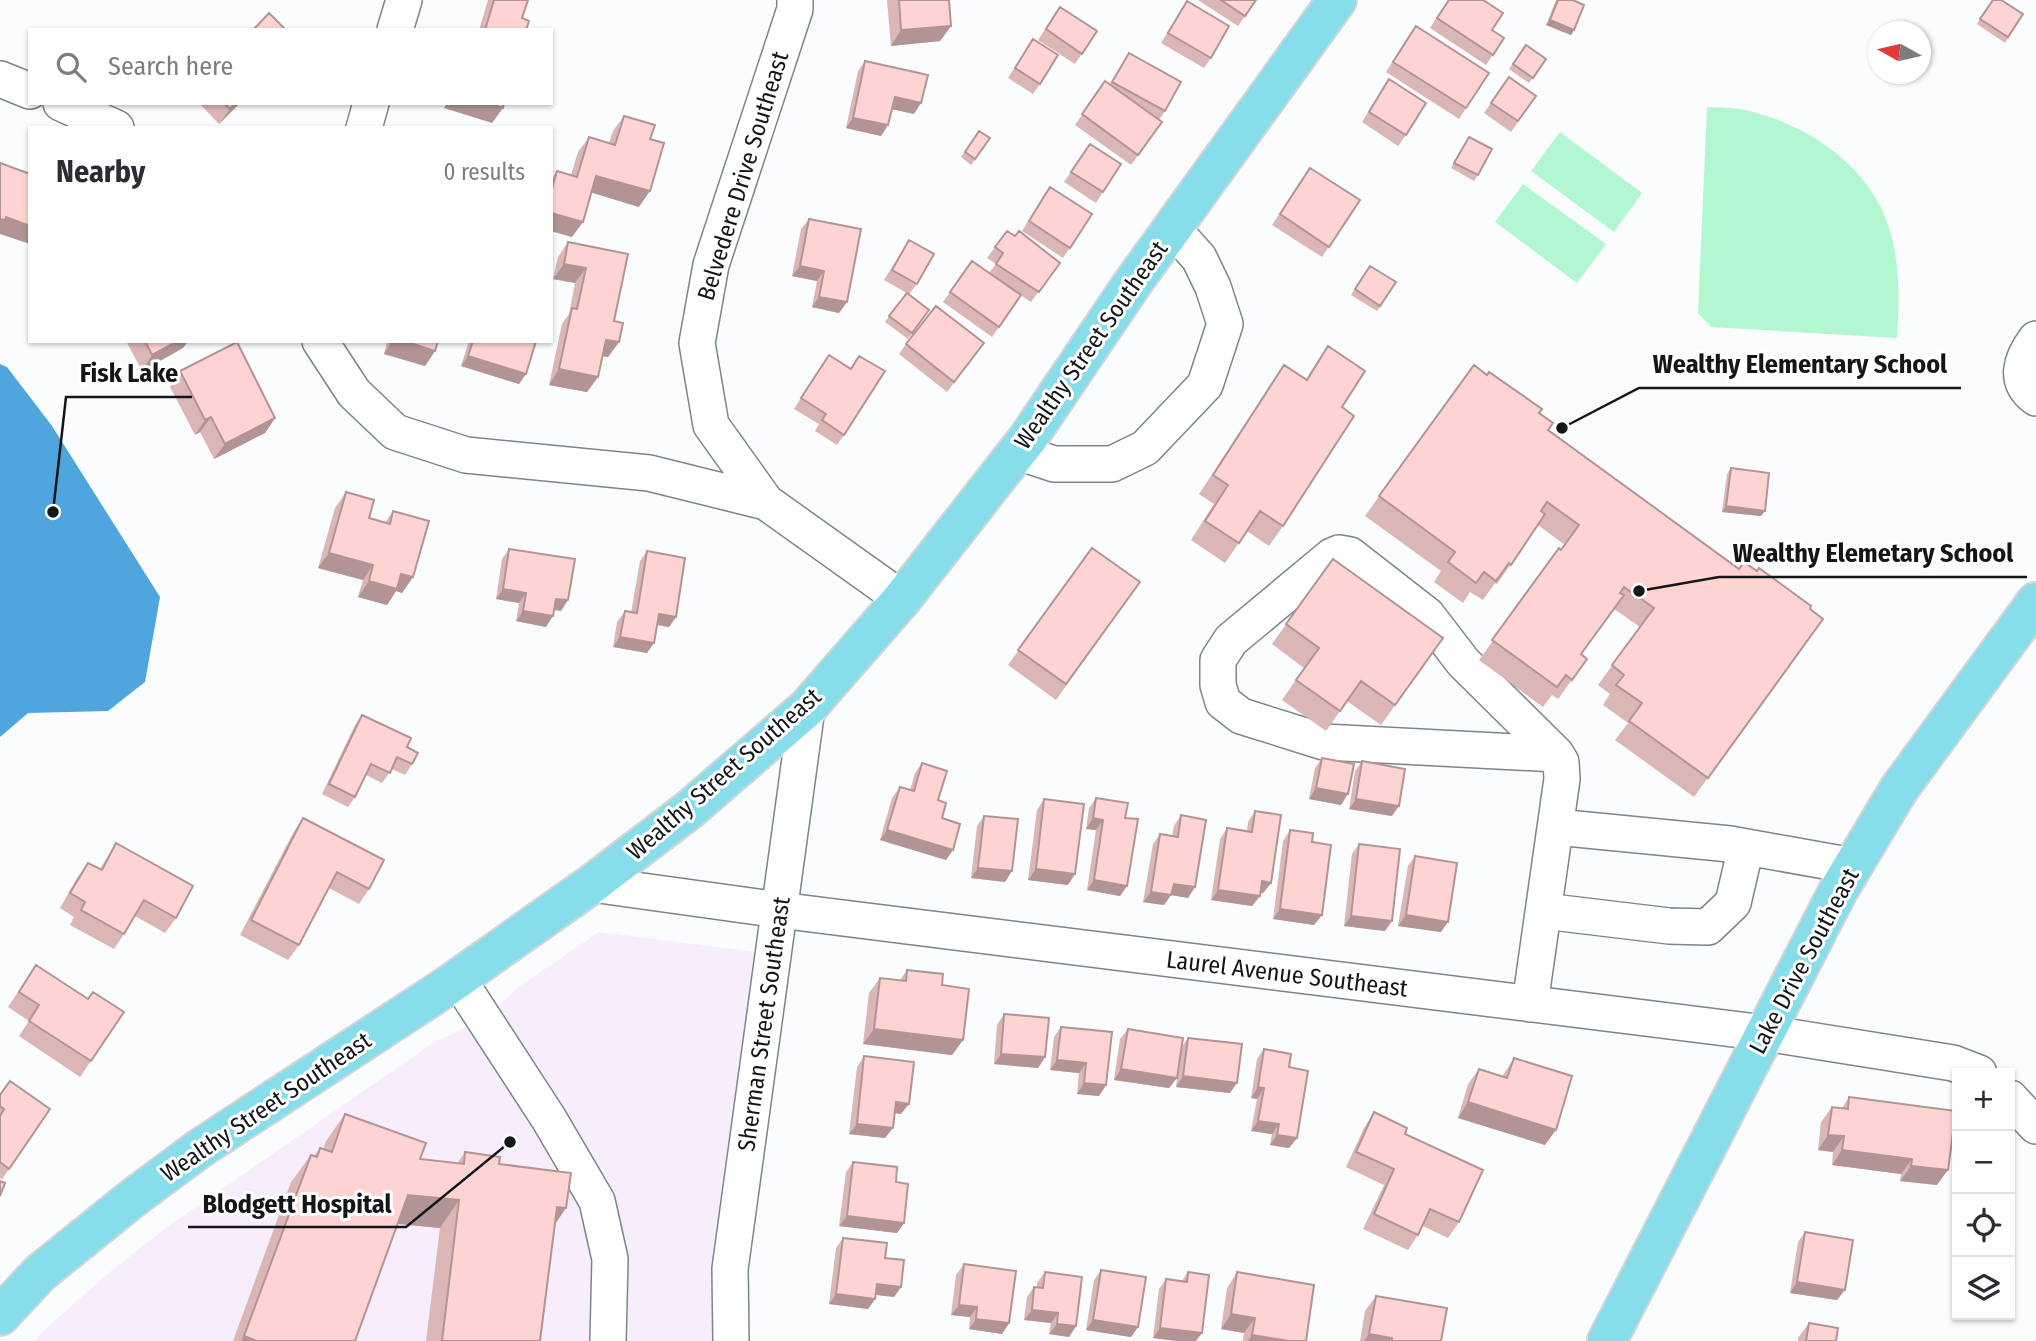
<!DOCTYPE html>
<meta charset="utf-8">
<style>
body{margin:0;font-family:"Fira Sans Condensed",sans-serif;background:#f7f7f7;color:#2b2b33}
.controls{position:absolute;right:21px;bottom:21px;display:grid;overflow:hidden;border-radius:0px;box-shadow:0 2px 5px #0004}
.controls button{width:63px;height:63px;display:grid;place-items:center;padding:0;border:0;border-bottom:2px solid #e1e1e2;background:#fff;color:#2b2b33;font:35px sans-serif}
.compass{position:absolute;left:1868px;top:21px;width:63px;height:63px;border-radius:50%;background:#fff;box-shadow:0 2px 5px #0004;rotate:278deg}
.list{margin:0;padding:0;list-style:none}
h2{display:flex;justify-content:space-between;align-items:center;height:91px;margin:0;padding:0 28px;font-size:30px}
h2 small{font-size:23px;font-weight:400;color:#7c7c81}
.icon{flex:none;width:38px;height:38px;fill:none;stroke:currentColor;stroke-width:2;stroke-linecap:round;stroke-linejoin:round}
.map{position:relative;flex:none;width:2036px;height:1341px;overflow:hidden}
.search{position:absolute;background:#fff;box-shadow:0 2px 5px #0004;left:28px;top:28px;width:525px;height:77px;display:flex;align-items:center;gap:18px;box-sizing:border-box;padding:0 24px;border-radius:0px;color:#7c7c81;font-size:26px}
.panel{position:absolute;background:#fff;box-shadow:0 2px 5px #0004;left:28px;top:126px;width:525px;height:217px;border-radius:0px}
.map>svg:first-child{display:block}
.medical{fill:#f8edfd}
.green{fill:#b3f7d0}
.water{fill:#4fa5dd}
.lines{fill:none;stroke-linecap:round;stroke-linejoin:round}
.minor-casing{stroke:#7c848d;stroke-width:38}
.major-casing{stroke:#d5d5d6;stroke-width:42}
.minor{stroke:#fff;stroke-width:35}
.major{stroke:#87ddea;stroke-width:38}
.wall{fill:#dab6b5}
.shaded-wall{fill:#b29494}
.building{fill:#fed4d3;stroke:#b29494;stroke-width:2}
.labels{text-anchor:middle;dominant-baseline:central;stroke-width:6;stroke-linejoin:round;paint-order:stroke}
.street-label{font-size:24px;fill:#131619;stroke:#fff}
.leader{fill:none;stroke:#131619;stroke-width:2.5}
.callout-dot{fill:#131619;stroke:#fff;stroke-width:2.5}
.callout-label{font-size:26px;text-anchor:middle;font-weight:bold;fill:#131619;stroke:#fff;stroke-width:6;stroke-linejoin:round;paint-order:stroke}
</style>
<div class="map">
<svg width="2036" height="1341" viewBox="0 0 2036 1341">
<rect width="100%" height="100%" fill="#fafcfe"/>
<path class="medical" d="M599,932L756,952L715,1341H34L55,1320L110,1272L167,1227L436,1041L455,1033L505,1000L514,990Z"/>
<path class="green" d="M1707,107C1720,108 1733,107 1745,110C1812,125 1878,171 1893,242C1900,274 1899,306 1897,338L1711,327L1698,313Z
M1560,132L1642,193L1614,232L1531,171Z
M1523,184L1606,244L1577,283L1495,222Z"/>
<path class="water" d="M0,364L7,367L52,426L160,597L145,682L108,711L28,713L0,737Z"/>
<g class="lines">
<defs>
<path id="minor" d="M795,0V9L711,265L697,343L711,425L766,502L902,599
M395,30L404,0
M0,79L30,91
M61,103L116,128
M364,128L371,103
M2036,339C2021,359 2013,381 2036,398
M320,341L354,393L395,432L466,455L649,473L766,502
M1018,452L1054,464H1112L1145,448L1205,385L1225,324L1213,287L1199,258L1172,228
M1556,827L1730,844L1853,866
M592,884L779,910L1765,1033L1953,1063L1979,1073
M1544,911L1669,926L1708,927L1733,903L1746,847
M458,979L549,1119L597,1201L610,1259L608,1341
M1530,1004L1562,779L1561,762L1556,754L1463,662L1427,615L1350,555L1339,553L1332,556L1231,640L1218,660V685L1223,702L1241,716L1324,742L1556,754
M2010,1098L2036,1126
M731,1341L730,1269L807,708"/>
<path id="major" d="M0,1316L40,1273L133,1198L199,1149L449,985L592,884L689,810L807,708L902,599L1028,438L1132,284L1337,0
M1607,1341L1838,891L1899,789L2036,602"/>
</defs>
<use href="#minor" class="minor-casing"/>
<use href="#major" class="major-casing"/>
<use href="#minor" class="minor"/>
<use href="#major" class="major"/>
</g>
<path class="wall" d="M488,0H528L522,18L526,30H479Z
M887,0H949L951,26L940,41L891,46Z
M1198,0H1256L1238,26Z
M1448,0L1504,38L1486,65L1430,28Z
M1556,0H1573L1574,30L1571,35L1546,25Z
M1992,0L2023,14L2005,43L1977,24Z
M1187,1L1211,58L1204,68L1161,43Z
M1060,7L1097,31L1075,64L1038,40Z
M1409,36L1466,108L1459,119L1386,72Z
M1033,39L1040,84L1033,94L1008,78Z
M1526,45L1546,59L1529,83L1509,69Z
M1129,53L1165,111L1159,120L1162,122L1131,165L1075,125L1105,81L1110,84Z
M865,61L914,114L892,109L888,125L881,136L846,128L858,71Z
M1509,77L1536,96L1511,132L1484,113Z
M1389,79L1406,135L1398,146L1362,122Z
M199,103H240L219,124Z
M624,116L650,139L639,207L591,192L572,237L551,231V179L557,171L571,175L578,152L589,137L609,143L613,131Z
M979,131L990,138L971,165L961,157Z
M1469,137L1478,175L1474,181L1451,168Z
M1090,144L1103,192L1096,203L1064,182Z
M1310,168L1360,200L1322,257L1272,225Z
M1043,197L1092,214L1063,258L1022,231Z
M809,219L847,302L839,313L812,307L817,281L792,276L801,229Z
M1007,231L1060,263L1031,302L1017,293L1021,295L992,337L943,302L972,261L989,273L996,264L987,258Z
M909,240L917,284L909,294L929,310L908,339L885,322L907,293L884,280Z
M568,242L628,254L614,321L619,342L608,357L602,356L598,377L587,392L549,385L562,324L569,314L575,283L553,279L558,257Z
M1370,266L1396,282L1377,311L1351,295Z
M126,341H188L183,348L142,371Z
M387,341H438L435,351L425,366L384,354Z
M469,341H536L526,374L519,384L461,366Z
M906,344L977,353L947,392L899,354Z
M1328,346L1342,407L1283,526L1269,546L1247,531L1225,563L1191,540L1214,504L1199,494L1284,365L1306,379Z
M859,356L844,435L837,445L815,431L819,424L794,409L822,365L850,369Z
M1474,365L1539,413L1548,430L1739,569L1810,609L1823,619L1694,797L1615,740L1628,723L1603,705L1610,694L1598,685L1640,627L1614,609L1581,654L1587,659L1558,699L1552,695L1543,707L1479,660L1559,548L1561,550L1565,545L1538,525L1497,584L1495,583L1483,600L1470,592L1463,603L1434,582L1441,571L1365,516Z
M180,371L275,418L265,433L214,459L200,432L195,435L170,387Z
M1731,468L1761,516L1722,512L1727,474Z
M346,492L369,518L385,523L393,511L413,577L402,593L396,591L387,605L358,597L363,580L318,568L335,508Z
M1092,548L1140,582L1056,700L1008,665Z
M509,549L561,611L554,610L546,627L516,621L519,603L496,599L502,559Z
M647,551L676,617L669,627L657,625L647,653L613,647L617,622L625,611L631,613L640,561Z
M1333,559L1443,638L1381,725L1347,701L1326,731L1282,700L1304,668L1272,644Z
M362,715L407,747L412,764L405,775L392,769L382,783L366,775L355,797L348,807L322,794L355,725Z
M1322,758L1341,805L1309,799L1315,768Z
M1362,761L1392,816L1349,809L1355,771Z
M922,763L938,800L942,818L946,860L880,840L892,798L900,787L910,790L915,773Z
M1096,798L1127,886L1120,896L1087,890L1096,830L1086,829L1089,808Z
M1044,799L1068,885L1028,880L1037,810Z
M1255,811L1271,883L1263,893L1260,892V896L1252,906L1211,900L1220,839L1227,828L1247,831L1248,822Z
M1181,815L1195,887L1188,898L1171,895L1164,905L1143,902L1153,844L1160,834L1172,836L1174,826Z
M984,816L1005,882L971,878L977,826Z
M303,818L369,889L359,904L329,888L299,945L288,960L240,935L293,833Z
M1290,830L1312,842L1322,915L1314,925L1273,919L1283,841Z
M116,843L176,918L165,933L135,916L124,934L114,949L70,925L74,917L60,908L77,878L88,863L100,869Z
M1359,844L1385,931L1344,926L1352,854Z
M1415,856L1441,932L1398,926L1408,866Z
M36,965L91,1061L80,1077L19,1036L29,1021L8,1007Z
M907,970L942,985L963,1040L952,1055L863,1044L869,993L880,978L900,980Z
M1004,1014L1045,1057L1038,1068L994,1064L997,1025Z
M1061,1027L1106,1085L1099,1096L1077,1094L1079,1073L1050,1070L1054,1037Z
M1128,1029L1181,1048L1188,1038L1230,1093L1176,1087L1179,1062L1177,1078L1169,1088L1114,1080L1120,1039Z
M1264,1049L1289,1067L1297,1138L1289,1148L1270,1145L1272,1134L1251,1131L1257,1099L1251,1098L1257,1059Z
M864,1056L901,1114L894,1113L885,1138L849,1134L857,1067Z
M1514,1058L1545,1145L1458,1118L1468,1084L1479,1069L1502,1077Z
M0,1095L50,1109L2,1179L0,1178Z
M1849,1097L1937,1185L1900,1181L1901,1174L1832,1165L1833,1152L1818,1150L1821,1122L1832,1107L1842,1108Z
M1374,1112L1405,1134L1459,1222L1448,1238L1423,1226L1418,1235L1408,1250L1363,1229L1384,1185L1346,1167L1364,1128Z
M345,1114L420,1159L457,1164L465,1152L499,1164L555,1224L540,1341H426L440,1228L398,1224L355,1341H233L291,1182L311,1155L314,1156L320,1148L323,1149L326,1141Z
M853,1162L896,1182L904,1223L897,1233L839,1226L846,1172Z
M1805,1232L1837,1300L1790,1293L1798,1242Z
M843,1238L885,1258L901,1287L894,1297L876,1295L875,1299L868,1309L829,1304L836,1248Z
M964,1264L1009,1323L1002,1334L969,1329L970,1317L951,1315L956,1275Z
M1101,1270L1138,1327L1131,1337L1086,1330L1094,1280Z
M1045,1272L1076,1326L1069,1337L1049,1334L1051,1323L1024,1320L1027,1297L1034,1287L1037,1288V1283Z
M1188,1272L1196,1341H1177L1153,1338L1159,1289L1166,1279L1182,1281Z
M1237,1272L1306,1341H1243L1244,1333L1221,1329L1227,1288Z
M1376,1296L1441,1341H1360L1365,1311Z
M1809,1323L1836,1341H1798V1338Z"/>
<path class="shaded-wall" d="M1550,20L1574,30L1571,35L1546,25Z
M951,26L940,41L891,46L901,30Z
M895,97L921,103L914,114L887,108Z
M236,103H240L219,124L230,109Z
M447,103H488L503,108L492,123L444,108Z
M853,118L888,125L881,136L846,128Z
M596,176L650,191L639,207L586,191Z
M551,213L583,222L572,237L551,231Z
M6,217L30,226V244L0,234V219Z
M564,264L586,268L575,283L553,279Z
M800,266L824,271L817,281L792,276Z
M819,297L847,302L839,313L812,307Z
M606,340L619,342L608,357L595,355Z
M178,341H188L183,348L142,371L152,355Z
M392,341H404L435,351L425,366L384,354Z
M468,356L526,374L519,384L461,366Z
M559,369L598,377L587,392L549,385Z
M211,417L200,432L195,435L205,420Z
M275,418L265,433L214,459L225,444Z
M1726,506L1765,511L1761,516L1722,512Z
M329,553L373,565L363,580L318,568Z
M401,574L413,577L402,593L396,591L387,605L358,597L369,581Z
M503,589L526,593L519,603L496,599Z
M556,599L568,600L561,611L549,609Z
M523,611L553,616L546,627L516,621Z
M659,614L676,617L669,627L652,624Z
M620,637L654,643L647,653L613,647Z
M1316,788L1348,794L1341,805L1309,799Z
M1356,799L1399,806L1392,816L1349,809Z
M1093,818L1103,820L1096,830L1086,829Z
M887,830L953,850L946,860L880,840Z
M978,868L1012,871L1005,882L971,878Z
M1036,869L1075,874L1068,885L1028,880Z
M1094,880L1127,886L1120,896L1087,890Z
M1262,881L1271,883L1263,893L1255,891Z
M1174,884L1195,887L1188,898L1171,895L1164,905L1143,902L1151,892Z
M1218,890L1260,896L1252,906L1211,900Z
M1280,909L1322,915L1314,925L1273,919Z
M1406,915L1448,922L1441,932L1398,926Z
M1351,916L1392,921L1385,931L1344,926Z
M874,1029L963,1040L952,1055L863,1044Z
M1001,1054L1045,1057L1038,1068L994,1064Z
M1057,1060L1086,1063L1079,1073L1050,1070Z
M1121,1069L1177,1078L1169,1088L1114,1080Z
M1183,1076L1237,1083L1230,1093L1176,1087Z
M1084,1083L1106,1085L1099,1096L1077,1094Z
M1258,1087L1264,1088L1257,1099L1251,1098Z
M896,1102L909,1104L901,1114L889,1112Z
M1468,1102L1556,1130L1545,1145L1458,1118Z
M1258,1121L1279,1124L1272,1134L1251,1131Z
M857,1124L893,1128L885,1138L849,1134Z
M1277,1135L1297,1138L1289,1148L1270,1145Z
M1828,1135L1844,1136L1833,1152L1818,1150Z
M1842,1150L1912,1159L1901,1174L1832,1165Z
M1911,1166L1948,1170L1937,1185L1900,1181Z
M408,1195L459,1200L440,1228L389,1223Z
M557,1207L566,1208L547,1236Z
M847,1216L904,1223L897,1233L839,1226Z
M1797,1282L1845,1290L1837,1300L1790,1293Z
M877,1284L901,1287L894,1297L870,1294Z
M836,1294L875,1299L868,1309L829,1304Z
M959,1305L977,1307L970,1317L951,1315Z
M1032,1310L1058,1313L1051,1323L1024,1320Z
M1231,1314L1255,1318L1244,1333L1221,1329Z
M976,1319L1009,1323L1002,1334L969,1329Z
M1093,1320L1138,1327L1131,1337L1086,1330Z
M1057,1324L1076,1326L1069,1337L1049,1334Z
M1160,1328L1202,1333L1196,1341H1177L1153,1338Z
M1369,1334L1392,1338L1390,1341H1364Z
M1252,1335L1289,1341H1248Z
M244,1336L257,1341H241Z"/>
<path class="building" d="M494,0H528L522,18L529,21L526,30H485Z
M899,0H949L951,26L901,30Z
M1221,0H1256L1245,16Z
M1449,0H1483L1503,13L1492,30L1504,38L1493,55L1437,18Z
M1558,0H1573L1584,5L1574,30L1550,20Z
M1993,0H2001L2023,14L2008,37L1980,19Z
M1187,1L1229,26L1211,58L1168,33Z
M1060,7L1097,31L1082,54L1046,29Z
M269,13L286,30H253Z
M1416,26L1489,73L1466,108L1393,62Z
M1033,39L1058,55L1040,84L1015,68Z
M1526,45L1546,59L1533,78L1513,64Z
M1129,53L1181,82L1165,111L1112,82Z
M865,61L928,75L921,103L895,97L888,125L853,118Z
M1509,77L1536,96L1518,121L1491,103Z
M1389,79L1426,103L1406,135L1369,112Z
M1105,81L1162,122L1138,155L1082,114Z
M224,103H236L230,109Z
M488,103H504L503,108Z
M624,116L655,125L650,139L664,143L650,191L596,176L583,222L551,213V191L557,171L577,177L589,137L615,145Z
M979,131L990,138L975,159L965,152Z
M1469,137L1492,149L1478,175L1454,163Z
M1090,144L1121,164L1103,192L1071,172Z
M0,163L30,174V226L6,217L5,220L0,219Z
M1310,168L1360,200L1329,247L1280,214Z
M1050,187L1092,214L1070,248L1029,221Z
M809,219L861,229L847,302L819,297L824,271L800,266Z
M1007,231L1015,236L1019,231L1060,263L1039,292L996,264L1003,253L995,247Z
M909,240L934,254L917,284L892,270Z
M568,242L628,254L614,321L623,323L619,342L606,340L598,377L559,369L572,308L577,309L586,268L564,264Z
M972,261L1021,295L999,327L950,292Z
M1370,266L1396,282L1380,306L1355,289Z
M907,293L929,310L912,333L889,316Z
M936,306L984,343L954,382L906,344Z
M145,341H178L152,355Z
M404,341H438L435,351Z
M473,341H536L526,374L468,356Z
M237,342L275,418L225,444L211,417L205,420L180,371Z
M1328,346L1365,371L1342,407L1354,416L1283,526L1260,511L1239,543L1205,521L1228,485L1213,475L1284,365L1307,380Z
M829,355L851,369L859,356L885,371L844,435L822,420L826,414L801,398Z
M1474,365L1487,375L1489,372L1542,409L1539,413L1553,423L1548,430L1739,569L1744,562L1757,571L1759,568L1811,606L1810,609L1823,619L1708,778L1629,721L1642,703L1616,685L1624,675L1612,665L1654,608L1624,587L1620,593L1624,595L1581,654L1587,659L1572,680L1566,675L1557,687L1492,640L1559,548L1561,550L1579,525L1547,502L1541,511L1545,514L1511,565L1509,563L1496,581L1484,572L1476,583L1448,562L1455,552L1379,496Z
M1731,468L1769,473L1765,511L1726,506Z
M346,492L374,500L369,518L390,524L393,511L429,521L413,577L401,574L397,589L369,581L373,565L329,553Z
M1092,548L1140,582L1066,684L1018,650Z
M509,549L575,559L568,600L556,599L553,616L523,611L526,593L503,589Z
M647,551L685,558L676,617L659,614L654,643L620,637L625,611L637,613Z
M1333,559L1443,638L1395,705L1361,681L1340,711L1296,680L1319,648L1286,624Z
M362,715L411,738L407,747L418,753L412,764L397,757L390,773L371,764L355,797L329,784Z
M1322,758L1354,764L1348,794L1316,788Z
M1362,761L1405,769L1399,806L1356,799Z
M922,763L947,771L938,800L946,803L942,818L960,824L953,850L887,830L900,787L914,791Z
M1096,798L1128,803L1125,818L1138,819L1127,886L1094,880L1103,820L1093,818Z
M1044,799L1084,804L1075,874L1036,869Z
M1255,811L1281,815L1271,883L1262,881L1260,896L1218,890L1227,828L1252,832Z
M1181,815L1206,820L1195,887L1174,884L1171,895L1151,892L1160,834L1178,837Z
M984,816L1018,819L1012,871L978,868Z
M303,818L384,860L369,889L337,872L299,945L251,920Z
M1290,830L1313,833L1312,842L1331,845L1322,915L1280,909Z
M116,843L193,886L176,918L144,900L124,934L81,910L85,902L70,893L88,863L102,870Z
M1359,844L1400,849L1392,921L1351,916Z
M1415,856L1457,863L1448,922L1406,915Z
M36,965L88,999L93,992L124,1012L91,1061L29,1021L39,1005L19,992Z
M907,970L943,974L942,985L969,989L963,1040L874,1029L880,978L906,981Z
M1004,1014L1049,1018L1045,1057L1001,1054Z
M1061,1027L1112,1032L1106,1085L1084,1083L1086,1063L1057,1060Z
M1128,1029L1183,1038L1177,1078L1121,1069Z
M1188,1038L1242,1044L1237,1083L1183,1076Z
M1264,1049L1291,1054L1289,1067L1308,1071L1297,1138L1277,1135L1279,1124L1258,1121L1264,1088L1258,1087Z
M864,1056L914,1062L909,1104L896,1102L893,1128L857,1124Z
M1514,1058L1572,1076L1556,1130L1468,1102L1479,1069L1507,1078Z
M10,1081L50,1109L9,1169L0,1162V1116L4,1109L0,1106V1095Z
M1849,1097L1956,1111L1948,1170L1911,1166L1912,1159L1842,1150L1844,1136L1828,1135L1832,1107L1848,1109Z
M1374,1112L1407,1128L1405,1134L1483,1170L1459,1222L1430,1209L1418,1235L1374,1214L1394,1169L1356,1152Z
M345,1114L426,1143L420,1159L464,1164L465,1152L500,1157L499,1164L571,1173L566,1208L557,1207L540,1341H442L459,1200L408,1195L355,1341H257L244,1336L311,1155L317,1157L320,1148L332,1152Z
M853,1162L897,1167L896,1182L908,1184L904,1223L847,1216Z
M0,1181L5,1183L0,1196Z
M1805,1232L1853,1240L1845,1290L1797,1282Z
M843,1238L887,1243L885,1258L904,1260L901,1287L877,1284L875,1299L836,1294Z
M964,1264L1016,1271L1009,1323L976,1319L977,1307L959,1305Z
M1101,1270L1146,1277L1138,1327L1093,1320Z
M1045,1272L1082,1277L1076,1326L1057,1324L1058,1313L1032,1310L1034,1287L1043,1288Z
M1188,1272L1209,1275L1202,1333L1160,1328L1166,1279L1187,1282Z
M1237,1272L1314,1285L1306,1341H1289L1252,1335L1255,1318L1231,1314Z
M1376,1296L1447,1308L1441,1341H1392V1338L1369,1334Z
M1809,1323L1838,1328L1836,1341H1806Z"/>
<g class="labels">
<g class="street-label">
<text transform="translate(743 176) rotate(-73)">Belvedere Drive Southeast</text>
<text transform="translate(1091 345) rotate(-55)">Wealthy Street Southeast</text>
<text transform="translate(724 774) rotate(-41)">Wealthy Street Southeast</text>
<text transform="translate(1804 961) rotate(-62)">Lake Drive Southeast</text>
<text transform="translate(1287 974) rotate(7)">Laurel Avenue Southeast</text>
<text transform="translate(764 1024) rotate(-82)">Sherman Street Southeast</text>
<text transform="translate(266 1107) rotate(-34)">Wealthy Street Southeast</text>
</g>
</g>
<path class="leader" d="M1562 428L1639 388H1961M53 512L66 397H192M1639 591L1719 577H2027M510 1142L406 1227H188"/>
<g class="callout-dot">
<circle cx="1562" cy="428" r="7"/>
<circle cx="53" cy="512" r="7"/>
<circle cx="1639" cy="591" r="7"/>
<circle cx="510" cy="1142" r="7"/>
</g>
<g class="callout-label">
<text x="1800" y="373">Wealthy Elementary School</text>
<text x="129" y="382">Fisk Lake</text>
<text x="1873" y="562">Wealthy Elemetary School</text>
<text x="297" y="1213">Blodgett Hospital</text>
</g>
</svg>
<div class="controls">
<button>+</button>
<button>−</button>
<button><svg class="icon" aria-label="locate" viewBox="0 0 24 24"><circle cx="12" cy="12" r="6"/><path d="M12 2v4M12 18v4M2 12h4M18 12h4"/></svg></button>
<button><svg class="icon" aria-label="layers" viewBox="0 0 24 24"><path d="M12 4l9 5-9 5-9-5zM3 14l9 5 9-5"/></svg></button>
</div>
<svg class="compass" viewBox="-18 -18 36 36"><path d="M0-13l5 13h-10z" fill="#e53935"/><path d="M0 13l5-13h-10z" fill="#7c7c81"/></svg>
<div class="search"><svg class="icon" aria-label="search" viewBox="0 0 24 24"><circle cx="10" cy="10" r="6"/><path d="M15 15l6 6"/></svg>Search here</div>
<section class="panel">
<h2>Nearby<small>0 results</small></h2>
<ul class="list">
</ul>
</section>
</div>
